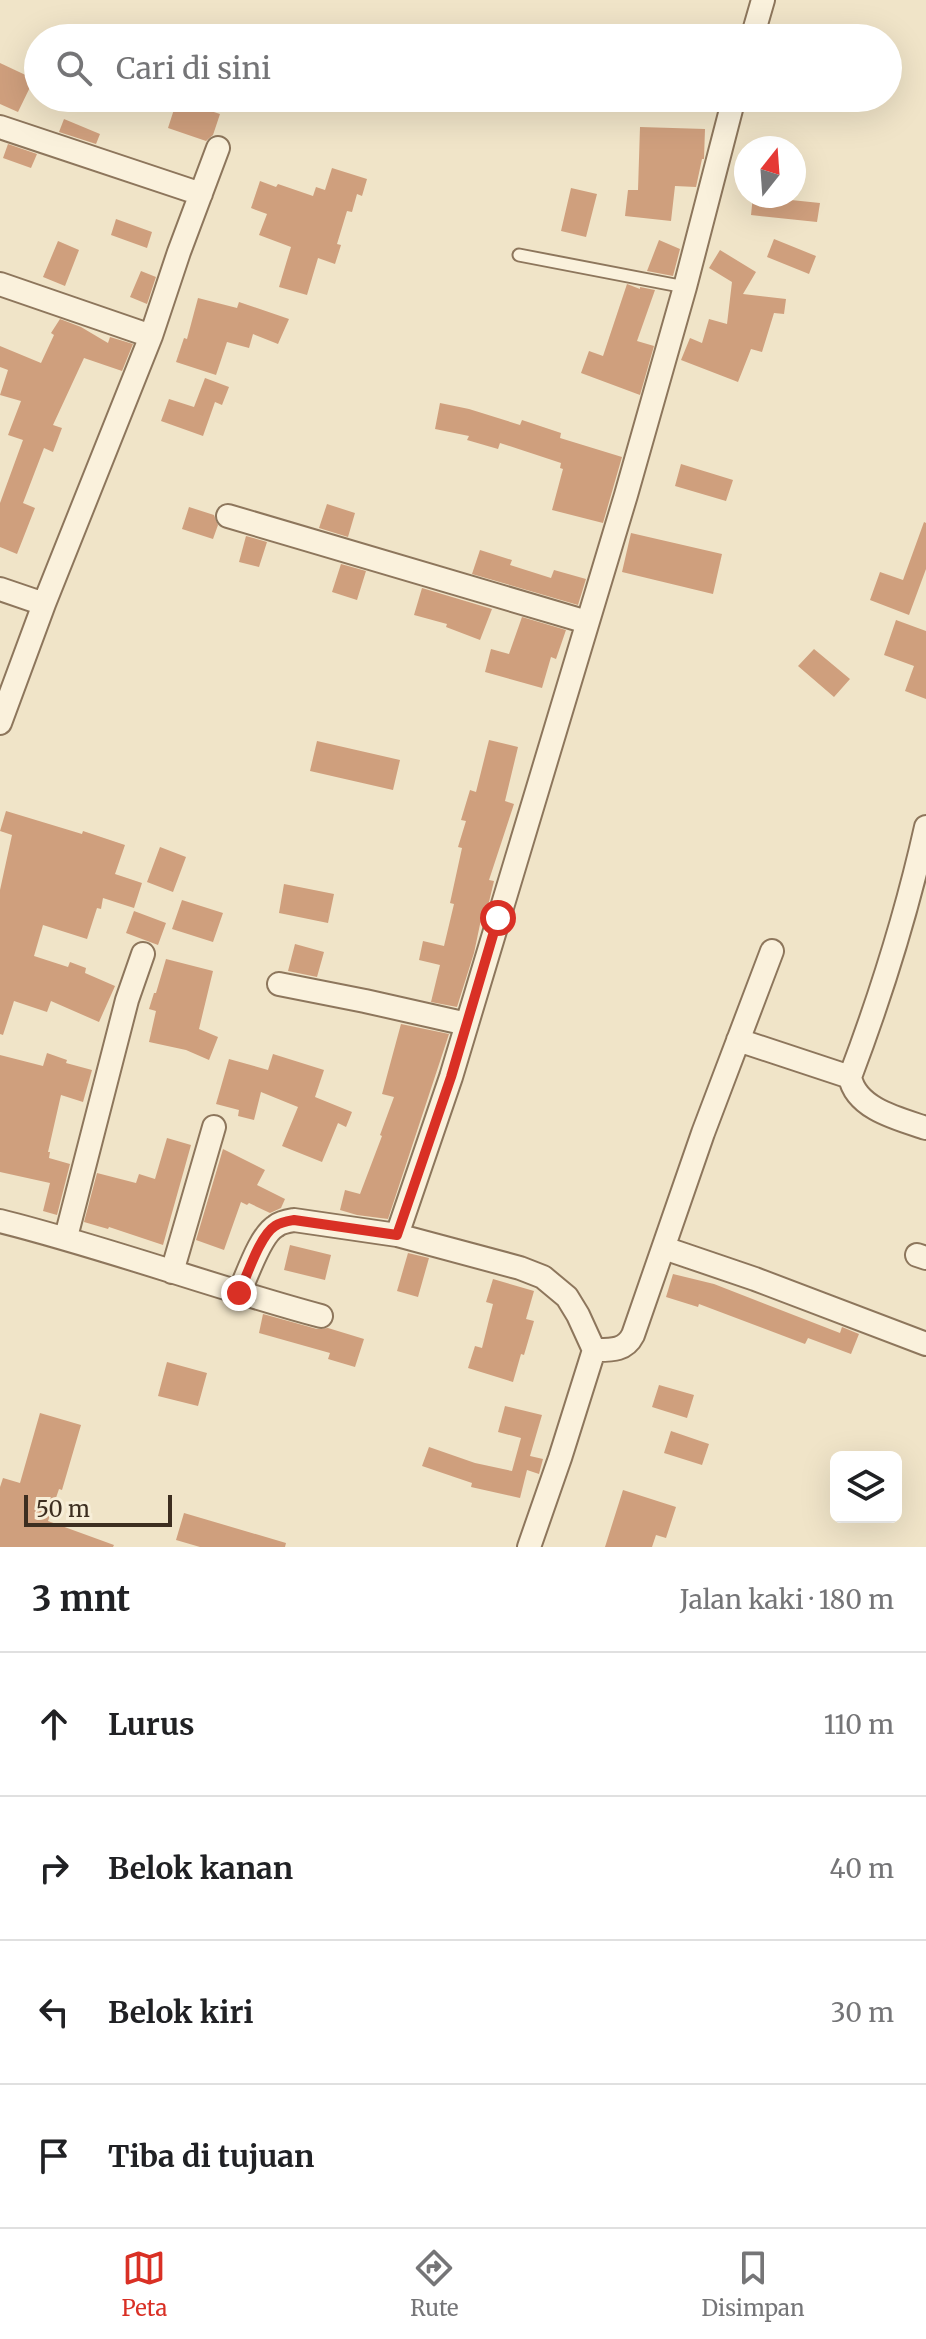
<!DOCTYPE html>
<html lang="id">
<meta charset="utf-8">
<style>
body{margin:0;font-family:Merriweather,serif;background:#f2f2f2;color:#202124}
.controls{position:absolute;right:24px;bottom:24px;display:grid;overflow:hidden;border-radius:12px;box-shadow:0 8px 32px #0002}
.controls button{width:72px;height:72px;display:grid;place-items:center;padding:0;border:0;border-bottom:2px solid #e0e0e0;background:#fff;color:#202124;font:40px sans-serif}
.compass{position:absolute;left:734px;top:136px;width:72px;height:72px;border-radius:50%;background:#fff;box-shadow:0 8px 32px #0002;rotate:17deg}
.scale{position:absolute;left:24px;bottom:20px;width:148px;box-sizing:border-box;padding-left:8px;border:4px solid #3d2e20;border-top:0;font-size:22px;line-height:28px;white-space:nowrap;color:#3d2e20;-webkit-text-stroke:6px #f7eed8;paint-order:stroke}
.stop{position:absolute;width:24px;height:24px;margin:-18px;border:6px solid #d93025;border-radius:50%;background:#fff}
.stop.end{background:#d93025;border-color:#fff;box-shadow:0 2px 8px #0008}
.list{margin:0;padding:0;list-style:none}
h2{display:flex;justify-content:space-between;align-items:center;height:104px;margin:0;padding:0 32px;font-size:34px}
h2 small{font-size:26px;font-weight:400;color:#757577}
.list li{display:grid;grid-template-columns:52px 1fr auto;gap:24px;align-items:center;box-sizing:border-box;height:144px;padding:0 32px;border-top:2px solid #e0e0e0}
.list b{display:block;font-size:30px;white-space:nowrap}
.list em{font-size:26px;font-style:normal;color:#757577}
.icon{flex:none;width:44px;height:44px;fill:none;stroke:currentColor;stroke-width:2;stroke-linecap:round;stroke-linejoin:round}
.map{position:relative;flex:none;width:926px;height:1547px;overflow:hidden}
.search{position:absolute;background:#fff;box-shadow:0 8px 32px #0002;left:24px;right:24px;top:24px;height:88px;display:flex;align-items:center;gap:20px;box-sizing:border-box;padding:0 28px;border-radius:44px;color:#757577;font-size:30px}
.sheet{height:680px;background:#fff}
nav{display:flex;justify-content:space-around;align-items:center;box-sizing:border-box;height:112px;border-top:2px solid #e0e0e0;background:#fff;font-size:22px;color:#757577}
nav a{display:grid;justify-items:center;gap:4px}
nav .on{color:#d93025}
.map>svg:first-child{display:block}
.building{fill:#cf9f7d}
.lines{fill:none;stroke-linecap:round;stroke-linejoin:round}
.lane-casing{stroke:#8d765c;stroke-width:15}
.street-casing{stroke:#8d765c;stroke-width:26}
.lane{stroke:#faf1dc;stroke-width:11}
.street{stroke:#faf1dc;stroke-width:22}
.route{stroke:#d93025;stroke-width:10}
</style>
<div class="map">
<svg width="926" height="1547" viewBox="0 0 926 1547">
<rect width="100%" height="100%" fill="#f0e4c8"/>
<path class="building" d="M0,63L34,79L18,112L0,104Z
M177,100L220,114L213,135L206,141L168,128Z
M64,119L100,134L96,144L59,132Z
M640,127L705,129L704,159H702L696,187L675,186L671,221L625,216L628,190H638Z
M8,144L37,154L31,168L3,158Z
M332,168L367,179L362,196L357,194L352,212L347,211L337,244L341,245L335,264L318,258L307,295L279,287L291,247L259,235L267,214L251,208L260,181L276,187L278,184L313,196L316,187L325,190Z
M571,188L597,194L586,237L561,231Z
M753,196L820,203L817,222L751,215Z
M116,219L152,232L147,248L111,235Z
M774,239L816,256L809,274L767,257Z
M659,240L680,249L673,276L647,271Z
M58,241L79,250L65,286L43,277Z
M720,250L756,272L743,294L786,299L784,314L774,313L762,352L751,349L738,382L681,360L690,338L702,343L709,319L727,324L732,282L709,268Z
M141,271L156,277L147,304L130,297Z
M627,284L640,289V287L655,290L637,341L654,346L640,395L581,373L589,351L603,356Z
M198,298L237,308L239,302L289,319L278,344L253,334L249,348L227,342L216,375L176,362L184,338L187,339Z
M60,319L81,327L108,343L110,337L133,344L122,371L84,358L53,425L62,428L53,452L44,448L23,503L35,508L17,554L0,547V503L23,440L8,435L21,401L0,395L8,370L0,367V346L41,363L54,335L51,333Z
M205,378L229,387L222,405L215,402L203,436L161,421L169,399L194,407Z
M440,403L469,409L520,425L522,420L561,433L560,438L622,457L603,523L552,510L563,469L560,468L561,463L500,443L498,449L467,440L469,436L435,429Z
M681,464L733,480L726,501L675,486Z
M327,504L355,513L348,537L319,528Z
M189,507L214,515L218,525L213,539L182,529Z
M924,522L926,523V569L909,615L870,600L880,572L903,580Z
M631,533L722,554L713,594L622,572Z
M246,536L267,542L259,567L239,562Z
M480,550L512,560L510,565L551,578L554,570L586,579L578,605L472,574Z
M341,564L366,571L357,600L332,592Z
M422,588L492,609L480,640L446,627L447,624L414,615Z
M522,617L566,630L556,659L551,657L542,688L485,672L491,649L509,654Z
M896,620L926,631V699L905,691L914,666L884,655Z
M814,649L850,679L834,697L798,666Z
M489,740L518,747L505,801L514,804L489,880L494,881L489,902L486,911L483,910L474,953L457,1007L431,1002L440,965L419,960L423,941L444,946L454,904L450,903L462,848L458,847L466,821L461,820L470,790L476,792Z
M317,741L400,760L393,790L310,771Z
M6,811L82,834L83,831L125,845L115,874L142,883L134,908L103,898L101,909L97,908L87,939L43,925L34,956L68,967L70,962L86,968L85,973L115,986L99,1022L51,1001L47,1012L14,1001L3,1035L0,1034V890L12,835L0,831Z
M160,847L186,857L173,892L147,882Z
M284,884L334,894L328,923L279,913Z
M182,900L223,913L213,942L172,929Z
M134,911L166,923L158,945L126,933Z
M295,944L324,952L317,977L288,971Z
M166,959L213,971L199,1029L218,1037L209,1060L186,1050L149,1042L156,1011L149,1009L154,993H156Z
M401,1024L449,1034L388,1219L357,1215L340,1210L345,1190L360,1194L382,1136L380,1135L394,1097L382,1094Z
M47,1053L67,1060L66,1063L92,1070L83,1102L61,1095L48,1152H50L49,1158L70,1164L57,1215L43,1211L50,1183L0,1172V1055L43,1066Z
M273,1054L324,1070L315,1097L352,1112L346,1127L338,1123L322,1162L282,1146L298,1107L261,1092L254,1120L238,1116L239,1110L216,1104L229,1059L268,1070Z
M167,1138L191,1145L163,1245L109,1227L108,1229L84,1222L97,1173L136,1183L139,1174L155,1179Z
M223,1149L265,1170L257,1185L285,1199L281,1208L270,1213L249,1203L247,1205L241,1202L224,1250L196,1240Z
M290,1245L331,1255L325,1280L284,1270Z
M408,1253L429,1258L418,1297L397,1291Z
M673,1274L714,1284L840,1333L842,1327L859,1334L851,1354L808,1338L805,1344L699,1304L698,1307L666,1297Z
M493,1279L534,1291L526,1319L534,1321L524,1355L521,1354L513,1382L468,1368L475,1346L482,1348L493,1304L486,1302Z
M263,1314L317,1329L328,1328L364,1339L355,1367L328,1359L330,1353L259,1333Z
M167,1362L207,1373L198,1406L158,1396Z
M659,1385L694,1395L687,1418L652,1407Z
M505,1406L542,1415L530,1456L543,1459L539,1474L527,1470L520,1498L471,1487L472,1483L422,1466L429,1447L475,1463L512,1471L521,1438L498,1432Z
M40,1413L81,1425L62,1490L59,1489L48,1521L114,1545L113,1547H0V1487L3,1478L20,1483Z
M671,1431L709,1444L702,1465L664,1453Z
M623,1490L676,1507L666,1538L656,1535L652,1547H605Z
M184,1513L286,1543L285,1547H200L176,1540Z"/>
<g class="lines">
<defs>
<path id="lane" d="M519,255L685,287"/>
<path id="street" d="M752,38L763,0
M0,127L201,194
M0,284L151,336
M228,516L587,622
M0,589L44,604
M0,723L44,604L151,336L179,252L218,148
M279,984L365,1001L467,1024
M738,1040L850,1077C881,995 907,912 926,827
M850,1077C856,1109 899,1119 926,1128
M0,1221C108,1248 213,1287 321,1316
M66,1237L127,1000L143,954
M664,1248L755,1279L926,1344
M917,1255L926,1258
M172,1272L214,1127
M239,1293C247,1276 260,1235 276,1226C281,1222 288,1221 294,1220L397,1235
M594,1350L578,1315L567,1297L543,1277L520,1268L397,1235L451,1077L626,495L685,287L734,98
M529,1547L560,1458L594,1350C611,1350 625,1351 633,1335L703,1133L772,951"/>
</defs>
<use href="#lane" class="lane-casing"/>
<use href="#street" class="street-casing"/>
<use href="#lane" class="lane"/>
<use href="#street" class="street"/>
</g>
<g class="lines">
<path class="route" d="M239,1293C247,1276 260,1235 275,1226C281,1222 288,1221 294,1220L397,1235L451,1077L498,918"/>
</g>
</svg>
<div class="controls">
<button><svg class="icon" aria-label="layers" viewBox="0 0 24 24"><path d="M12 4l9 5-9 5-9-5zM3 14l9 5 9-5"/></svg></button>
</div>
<svg class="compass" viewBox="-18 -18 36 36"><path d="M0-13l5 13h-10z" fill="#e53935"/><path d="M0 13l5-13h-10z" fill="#757577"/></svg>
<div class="scale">50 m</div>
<div class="stop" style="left:498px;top:918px"></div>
<div class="stop end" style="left:239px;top:1293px"></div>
<div class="search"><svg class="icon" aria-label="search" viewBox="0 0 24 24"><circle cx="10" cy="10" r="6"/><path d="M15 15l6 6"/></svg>Cari di sini</div>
</div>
<section class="sheet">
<h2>3 mnt<small>Jalan kaki · 180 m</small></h2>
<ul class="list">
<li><svg class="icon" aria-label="ahead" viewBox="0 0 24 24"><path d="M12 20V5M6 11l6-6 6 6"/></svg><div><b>Lurus</b></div><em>110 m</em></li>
<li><svg class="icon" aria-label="right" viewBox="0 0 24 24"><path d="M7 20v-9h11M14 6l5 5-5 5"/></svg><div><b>Belok kanan</b></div><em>40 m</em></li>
<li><svg class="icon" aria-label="left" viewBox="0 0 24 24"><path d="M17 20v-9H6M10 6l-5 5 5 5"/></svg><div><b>Belok kiri</b></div><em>30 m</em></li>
<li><svg class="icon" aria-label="arrive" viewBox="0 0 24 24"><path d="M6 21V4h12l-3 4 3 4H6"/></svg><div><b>Tiba di tujuan</b></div></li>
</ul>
</section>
<nav>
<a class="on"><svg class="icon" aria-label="map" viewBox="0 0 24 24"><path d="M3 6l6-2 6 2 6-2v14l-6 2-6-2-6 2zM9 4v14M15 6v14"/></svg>Peta</a>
<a><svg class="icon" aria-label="directions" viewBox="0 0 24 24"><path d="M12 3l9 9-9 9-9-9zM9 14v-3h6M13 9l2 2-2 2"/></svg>Rute</a>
<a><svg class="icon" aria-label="saved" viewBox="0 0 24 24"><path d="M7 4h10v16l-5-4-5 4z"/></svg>Disimpan</a>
</nav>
